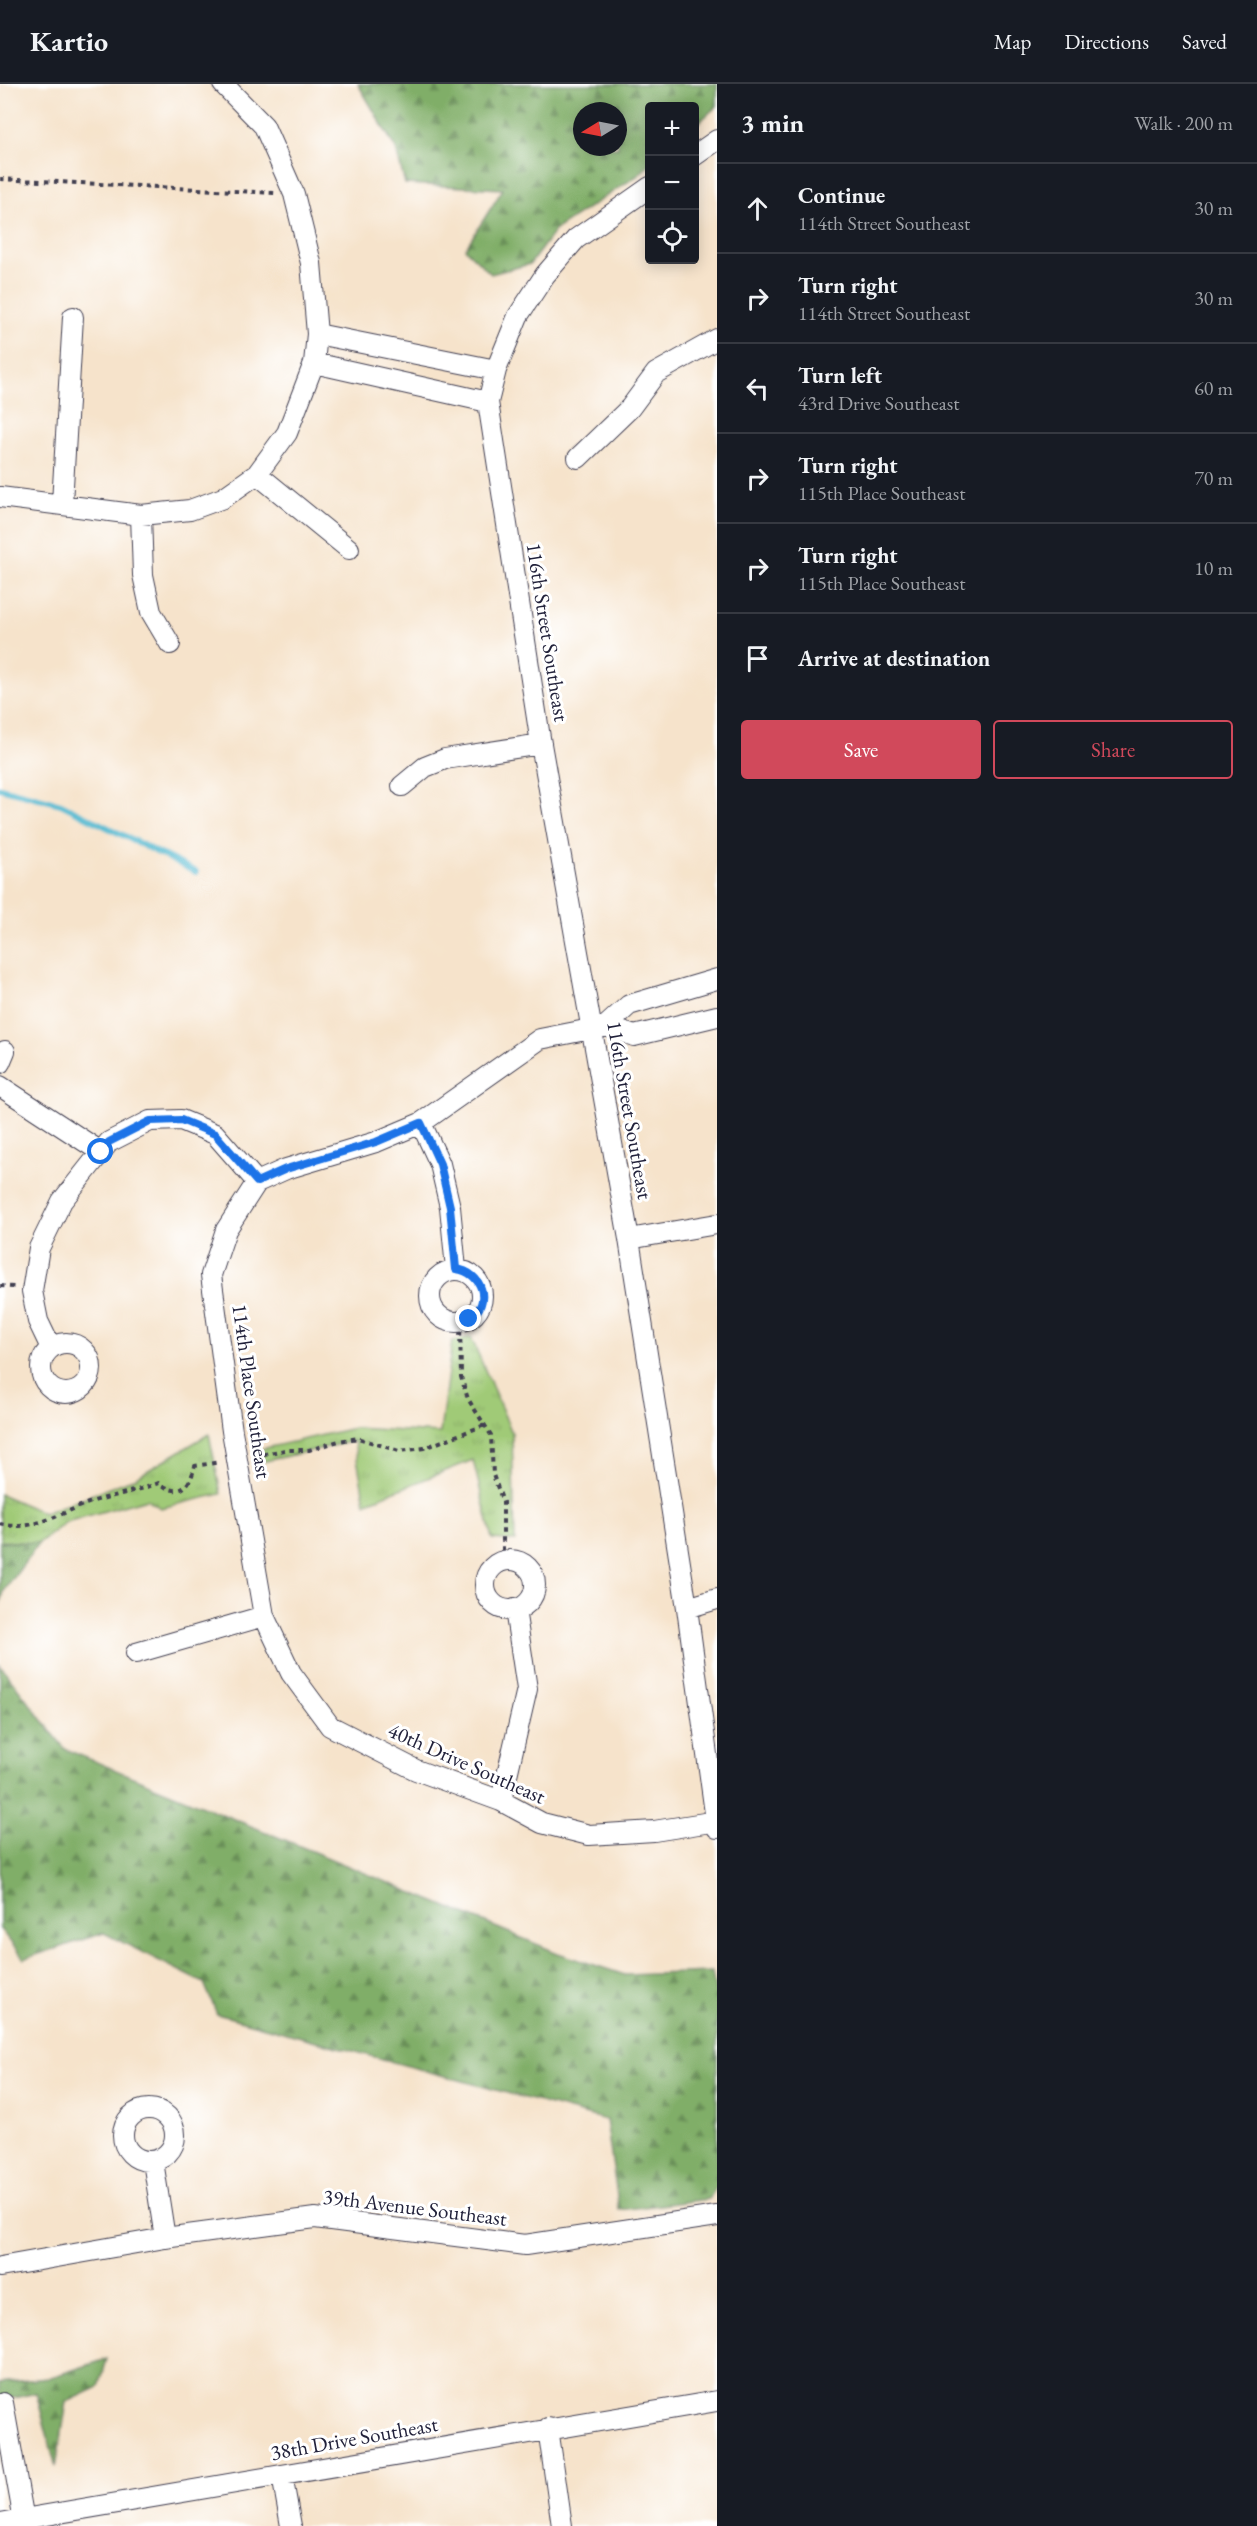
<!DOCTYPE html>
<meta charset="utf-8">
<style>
body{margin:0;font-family:"EB Garamond",serif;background:#20242c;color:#f1f3f6}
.controls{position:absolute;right:18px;top:18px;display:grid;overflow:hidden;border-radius:6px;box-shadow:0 3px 15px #0003}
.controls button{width:54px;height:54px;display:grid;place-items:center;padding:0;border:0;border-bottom:2px solid #363941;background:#171b24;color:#f1f3f6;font:30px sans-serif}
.compass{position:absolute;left:573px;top:18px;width:54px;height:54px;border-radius:50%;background:#171b24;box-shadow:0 3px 15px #0003;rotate:260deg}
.stop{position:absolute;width:18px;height:18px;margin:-14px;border:4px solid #1a73e8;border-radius:50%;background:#fff}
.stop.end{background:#1a73e8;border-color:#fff;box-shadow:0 2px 6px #0008}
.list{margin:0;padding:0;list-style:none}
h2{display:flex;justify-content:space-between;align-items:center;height:78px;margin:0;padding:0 24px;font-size:26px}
h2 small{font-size:20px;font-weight:400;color:#9ea1a6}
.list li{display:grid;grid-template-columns:39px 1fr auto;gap:18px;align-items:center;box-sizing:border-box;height:90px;padding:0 24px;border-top:2px solid #363941}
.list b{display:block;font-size:22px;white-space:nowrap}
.list p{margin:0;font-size:20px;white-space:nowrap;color:#9ea1a6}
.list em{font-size:20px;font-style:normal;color:#9ea1a6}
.actions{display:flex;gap:12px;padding:18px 24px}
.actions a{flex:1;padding:14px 0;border:2px solid #d1495b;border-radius:6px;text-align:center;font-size:21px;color:#d1495b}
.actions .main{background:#d1495b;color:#fff}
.icon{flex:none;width:33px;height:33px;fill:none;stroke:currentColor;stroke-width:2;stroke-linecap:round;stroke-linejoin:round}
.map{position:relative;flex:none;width:717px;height:2442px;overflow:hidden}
header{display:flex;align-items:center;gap:36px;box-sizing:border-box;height:84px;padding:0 30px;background:#171b24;border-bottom:2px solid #363941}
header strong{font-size:28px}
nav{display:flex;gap:33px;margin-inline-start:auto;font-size:21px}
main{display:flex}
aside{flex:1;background:#171b24}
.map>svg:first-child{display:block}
.forest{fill:url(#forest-firs);stroke:#516852;stroke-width:1.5;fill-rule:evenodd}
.park{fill:url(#park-tufts);stroke:#617659;stroke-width:1.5}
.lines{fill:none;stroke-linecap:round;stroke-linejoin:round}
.stream{stroke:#51b8cf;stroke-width:6}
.minor-casing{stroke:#423f51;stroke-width:22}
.path{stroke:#423f51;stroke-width:4;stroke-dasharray:4.5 4.5;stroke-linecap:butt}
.minor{stroke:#fff;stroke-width:20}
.route{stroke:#1a73e8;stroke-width:8}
.labels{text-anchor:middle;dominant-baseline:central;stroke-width:6;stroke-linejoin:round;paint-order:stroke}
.street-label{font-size:21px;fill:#22223b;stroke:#fff}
</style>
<header>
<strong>Kartio</strong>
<nav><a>Map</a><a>Directions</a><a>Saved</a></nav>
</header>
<main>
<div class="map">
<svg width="717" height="2442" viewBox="0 0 717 2442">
<defs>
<pattern id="forest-firs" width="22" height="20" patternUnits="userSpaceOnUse" patternTransform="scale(1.5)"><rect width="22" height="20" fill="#80ae68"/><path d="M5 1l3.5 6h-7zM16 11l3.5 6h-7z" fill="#688d57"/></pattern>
<pattern id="park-tufts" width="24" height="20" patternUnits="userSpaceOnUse" patternTransform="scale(1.5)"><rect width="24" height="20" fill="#a0ca77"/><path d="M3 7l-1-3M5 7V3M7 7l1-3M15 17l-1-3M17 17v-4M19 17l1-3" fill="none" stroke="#8aad68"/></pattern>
</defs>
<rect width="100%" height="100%" fill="#fff"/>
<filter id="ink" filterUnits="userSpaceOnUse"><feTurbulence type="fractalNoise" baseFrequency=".0167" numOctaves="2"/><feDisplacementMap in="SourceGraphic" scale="12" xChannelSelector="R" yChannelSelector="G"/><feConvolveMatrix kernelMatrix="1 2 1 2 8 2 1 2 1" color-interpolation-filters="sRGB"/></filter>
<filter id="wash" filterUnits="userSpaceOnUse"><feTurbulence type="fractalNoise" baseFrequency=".008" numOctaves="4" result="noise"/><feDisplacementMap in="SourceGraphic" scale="24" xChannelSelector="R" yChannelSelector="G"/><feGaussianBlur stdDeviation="1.35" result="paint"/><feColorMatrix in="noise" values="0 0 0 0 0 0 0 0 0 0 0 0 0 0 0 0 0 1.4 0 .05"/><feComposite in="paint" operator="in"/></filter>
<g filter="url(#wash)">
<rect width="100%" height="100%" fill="#f6e3cb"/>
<path class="forest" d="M358,0H717V22L695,42L694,22H650L649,81L637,92L556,145L530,180L491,190L465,165L503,105L405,100L396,65ZM582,27H618V63H582Z
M0,1458L39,1459L4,1507L0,1524Z
M0,1581L65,1665L558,1869L625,1891L712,1888L717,1916V2102L709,2115L619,2126L606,2036L217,1930L204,1899L104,1849L24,1875L0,1845Z
M107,2275L99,2303L67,2318L56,2383L36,2309L0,2317V2299L48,2294Z"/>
<path class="park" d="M471,1253L512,1349L515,1457L492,1455L473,1376L365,1419L354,1357L261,1378V1365L354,1344L440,1349L452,1257Z
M209,1350L221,1410L161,1424L147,1415L66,1438L39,1459L0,1457V1410L44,1429L135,1394Z"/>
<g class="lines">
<path class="stream" d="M0,704L61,720L196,788"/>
</g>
</g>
<g filter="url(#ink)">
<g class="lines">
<defs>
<path id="minor" d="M694,72L717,56
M650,103L576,155L545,191L518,232L496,286L488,318L541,660L629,1155L687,1524L717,1744
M317,250L496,286
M314,279L488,318
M578,374L630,324L656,289L717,255
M257,390L349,465
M0,413L141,431L190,426L223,414L257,390L287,349L314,279L317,250L311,179L294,110L264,42L223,0
M62,419L73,233
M141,431L143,491L151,528L170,560
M402,702L425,683L445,675L541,660
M606,942L634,952L717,932
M0,979L5,967
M0,1002L101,1068
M421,1039L440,1080L450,1123L456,1185
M257,1098L226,1146L211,1191L232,1347L264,1532L291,1589L330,1642L416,1686L501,1717L542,1739L589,1751L654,1747L717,1737
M257,1098L286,1085L376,1058L421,1039L540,955L606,942L629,921L717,895
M629,1155L717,1140
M430 1212a26 26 0 1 1 52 0a26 26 0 1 1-52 0Z
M41 1284a25 25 0 1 1 50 0a25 25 0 1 1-50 0Z
M51,1264L38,1237L32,1207L39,1164L62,1117L109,1058L150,1037L181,1036L215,1050L257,1098
M485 1501a25 25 0 1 1 50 0a25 25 0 1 1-50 0Z
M687,1524L717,1515
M136,1569L264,1532
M501,1717L527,1605L515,1525
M123 2051a26 26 0 1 1 52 0a26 26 0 1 1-52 0Z
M153,2077L165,2154
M0,2183L165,2154L315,2134L525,2161L717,2132
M3,2319L25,2442
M548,2344L562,2442
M282,2391L291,2442
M0,2439L717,2317"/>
</defs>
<use href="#minor" class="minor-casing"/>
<path class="path" d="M0,95L275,109
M0,1202L14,1203
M460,1238L461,1293L468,1315L491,1351L493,1391L503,1418V1476
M254,1372L285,1366H309L339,1357L358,1354L399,1367L424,1364L485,1341
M0,1440C38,1449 66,1424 101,1415C121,1410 140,1406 159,1399C180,1414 189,1404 195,1382L220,1378"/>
<use href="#minor" class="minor"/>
</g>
</g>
<g class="lines" filter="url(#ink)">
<path class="route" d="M101,1068L109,1058L150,1037L181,1036L215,1050L257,1098L286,1085L376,1058L421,1039L440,1080L450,1123L456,1185C482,1188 493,1219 469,1235"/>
</g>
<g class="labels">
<g class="street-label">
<text transform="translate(548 548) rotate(81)">116th Street Southeast</text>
<text transform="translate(630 1026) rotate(80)">116th Street Southeast</text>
<text transform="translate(252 1307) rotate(82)">114th Place Southeast</text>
<text transform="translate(467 1679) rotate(24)">40th Drive Southeast</text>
<text transform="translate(415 2123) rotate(7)">39th Avenue Southeast</text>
<text transform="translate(354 2354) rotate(-10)">38th Drive Southeast</text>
</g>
</g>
</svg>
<div class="controls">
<button>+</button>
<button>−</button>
<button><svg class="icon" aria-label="locate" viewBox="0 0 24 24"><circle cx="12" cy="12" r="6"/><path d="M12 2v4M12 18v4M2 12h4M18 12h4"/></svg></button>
</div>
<svg class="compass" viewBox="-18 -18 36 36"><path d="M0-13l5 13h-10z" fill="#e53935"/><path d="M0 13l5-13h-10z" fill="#9ea1a6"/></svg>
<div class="stop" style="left:101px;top:1068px"></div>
<div class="stop end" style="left:469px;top:1235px"></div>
</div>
<aside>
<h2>3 min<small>Walk · 200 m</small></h2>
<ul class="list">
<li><svg class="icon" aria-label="ahead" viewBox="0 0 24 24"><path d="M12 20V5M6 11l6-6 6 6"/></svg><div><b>Continue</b><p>114th Street Southeast</p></div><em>30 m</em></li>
<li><svg class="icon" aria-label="right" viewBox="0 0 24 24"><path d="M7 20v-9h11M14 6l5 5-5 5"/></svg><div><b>Turn right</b><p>114th Street Southeast</p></div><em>30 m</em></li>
<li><svg class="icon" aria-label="left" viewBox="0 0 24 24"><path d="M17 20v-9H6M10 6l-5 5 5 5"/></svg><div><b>Turn left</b><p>43rd Drive Southeast</p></div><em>60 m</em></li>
<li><svg class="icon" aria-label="right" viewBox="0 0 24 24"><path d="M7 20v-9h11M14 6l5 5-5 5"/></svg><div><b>Turn right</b><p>115th Place Southeast</p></div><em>70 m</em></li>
<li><svg class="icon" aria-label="right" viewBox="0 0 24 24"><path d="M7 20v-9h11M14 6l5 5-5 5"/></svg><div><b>Turn right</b><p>115th Place Southeast</p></div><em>10 m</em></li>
<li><svg class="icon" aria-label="arrive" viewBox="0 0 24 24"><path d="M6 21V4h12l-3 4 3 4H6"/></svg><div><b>Arrive at destination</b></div></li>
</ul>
<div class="actions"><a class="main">Save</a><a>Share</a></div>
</aside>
</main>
